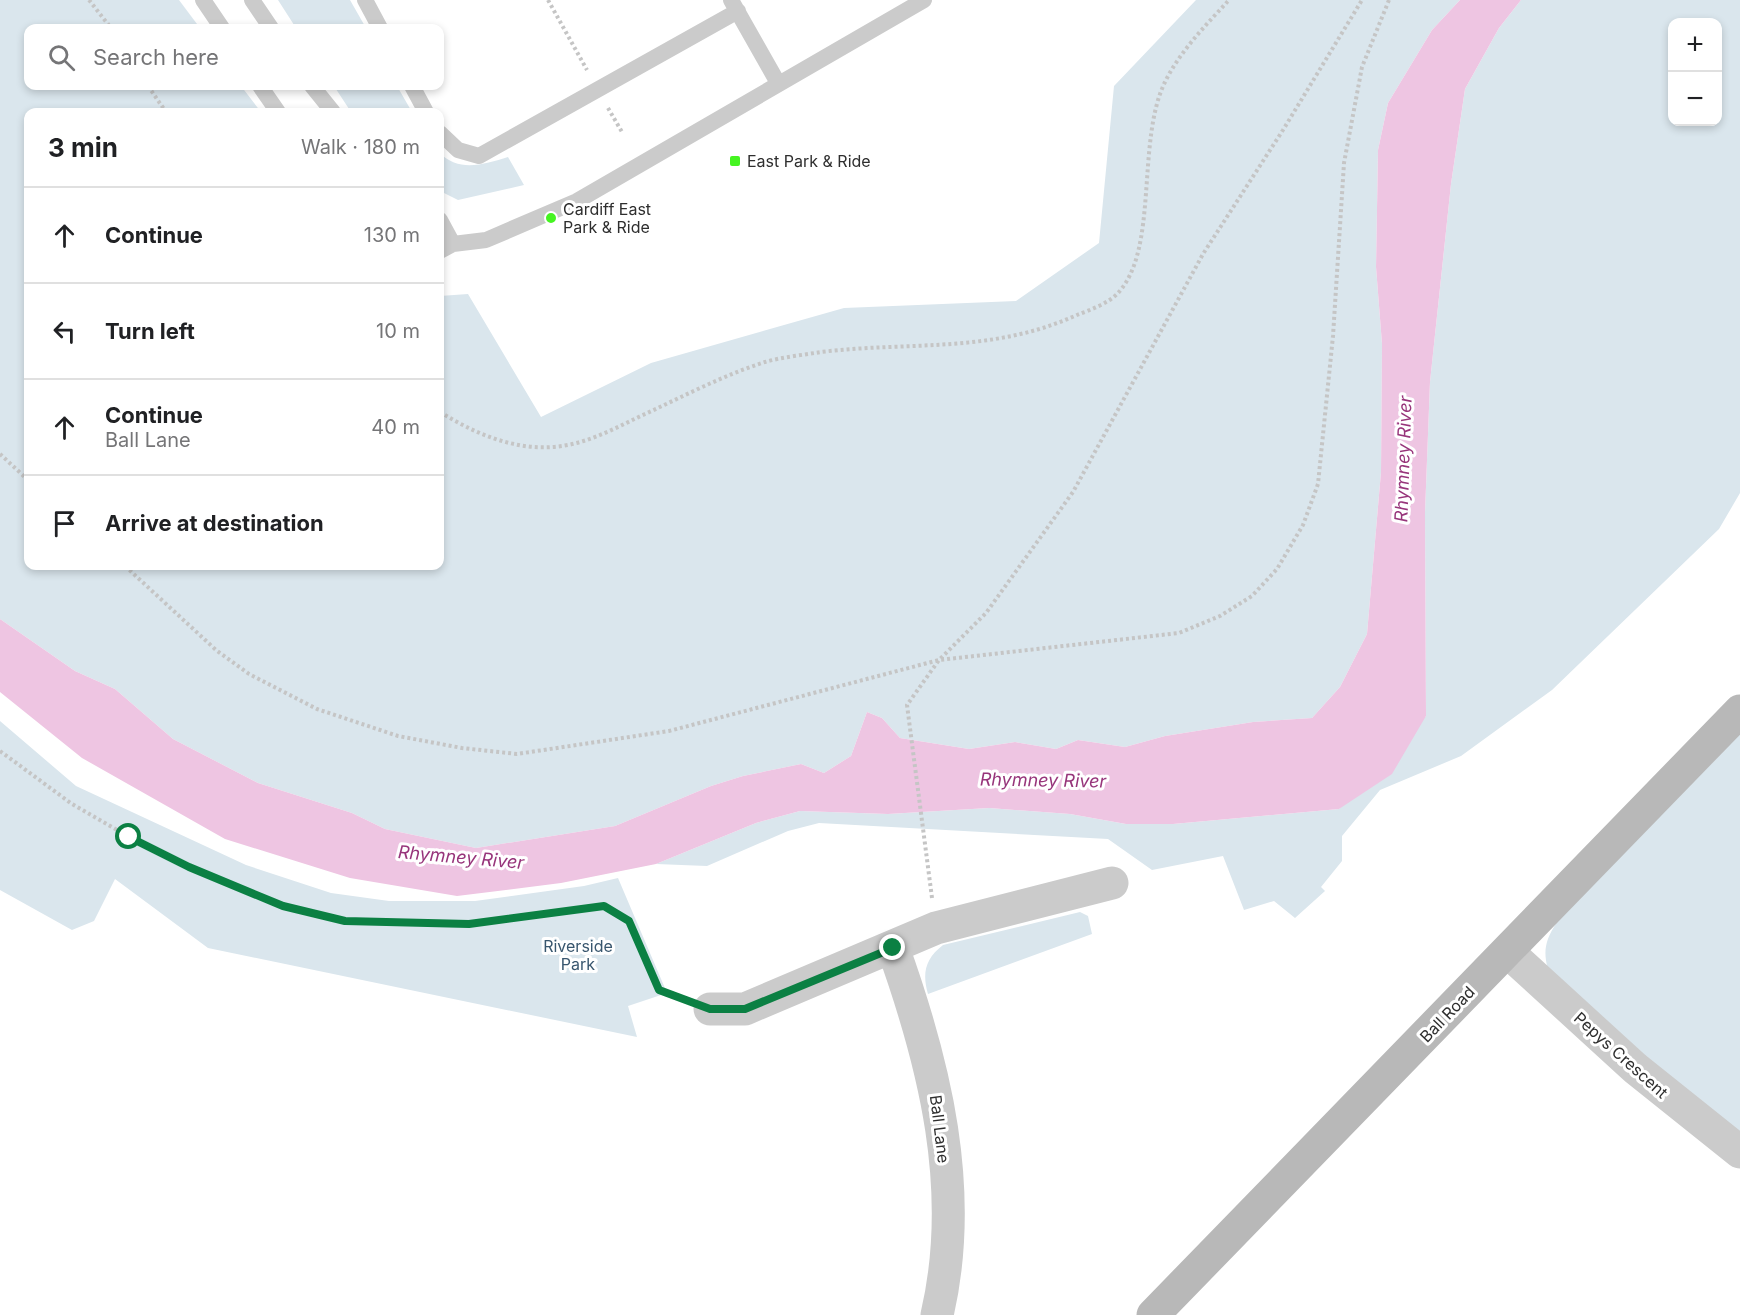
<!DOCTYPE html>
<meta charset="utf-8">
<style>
body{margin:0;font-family:Inter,sans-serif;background:#f6f6f6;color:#202124}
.controls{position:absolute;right:18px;top:18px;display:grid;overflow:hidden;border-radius:12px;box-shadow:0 3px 9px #0003}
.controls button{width:54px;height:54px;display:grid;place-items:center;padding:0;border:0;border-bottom:2px solid #e0e0e0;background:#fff;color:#202124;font:30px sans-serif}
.stop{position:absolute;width:18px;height:18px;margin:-14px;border:4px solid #0b8043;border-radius:50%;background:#fff}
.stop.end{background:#0b8043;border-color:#fff;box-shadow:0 2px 6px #0008}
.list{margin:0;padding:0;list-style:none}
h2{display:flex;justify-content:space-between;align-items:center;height:78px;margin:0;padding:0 24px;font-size:26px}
h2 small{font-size:20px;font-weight:400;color:#757577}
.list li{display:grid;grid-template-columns:39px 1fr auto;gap:18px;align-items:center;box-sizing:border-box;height:96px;padding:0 24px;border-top:2px solid #e0e0e0}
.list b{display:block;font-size:22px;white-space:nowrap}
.list p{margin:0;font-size:20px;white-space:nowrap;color:#757577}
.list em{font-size:20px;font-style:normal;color:#757577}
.icon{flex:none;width:33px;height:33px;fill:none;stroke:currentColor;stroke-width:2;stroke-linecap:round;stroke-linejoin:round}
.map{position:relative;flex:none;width:1740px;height:1315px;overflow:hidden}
.search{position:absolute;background:#fff;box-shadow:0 3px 9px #0003;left:24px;top:24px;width:420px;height:66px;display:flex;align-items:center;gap:15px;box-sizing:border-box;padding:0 21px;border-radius:12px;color:#757577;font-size:22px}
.panel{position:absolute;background:#fff;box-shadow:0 3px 9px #0003;left:24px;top:108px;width:420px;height:462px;border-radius:12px}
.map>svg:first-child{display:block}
.green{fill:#dae6ed;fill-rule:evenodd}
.water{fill:#eec5e2}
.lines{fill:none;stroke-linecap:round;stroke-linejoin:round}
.path{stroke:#c5c5c5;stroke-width:4;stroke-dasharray:3 3;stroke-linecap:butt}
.lane{stroke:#cbcbcb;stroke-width:16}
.street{stroke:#cbcbcb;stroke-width:33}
.secondary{stroke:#b8b8b8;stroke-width:33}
.route{stroke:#0b8043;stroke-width:8}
.poi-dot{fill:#45f421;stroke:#fff;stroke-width:2}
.labels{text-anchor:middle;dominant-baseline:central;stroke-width:6;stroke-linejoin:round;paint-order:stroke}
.poi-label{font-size:16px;fill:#2e2e2e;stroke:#fff;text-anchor:start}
.park-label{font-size:16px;fill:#38566e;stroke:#fff}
.street-label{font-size:16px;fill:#2e2e2e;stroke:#fff}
.water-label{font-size:18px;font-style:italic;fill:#97357b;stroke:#fff}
</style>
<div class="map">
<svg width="1740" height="1315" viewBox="0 0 1740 1315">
<rect width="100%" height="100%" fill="#fff"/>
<path class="green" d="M0,0H179L200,28H28V86H241L261,112H28V566H440V296L468,294L541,417L651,363L844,308L1016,301L1099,243L1114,86L1196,0H1460L1432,30L1388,103L1378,150L1376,267L1382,344L1381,472L1367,634L1340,687L1312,718L1253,722L1165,736L1125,747L1078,740L1056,749L1015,742L969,749L900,738L882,718L867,712L851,756L824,773L801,764L743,776L711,786L615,826L476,848L385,829L352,813L258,783L173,739L115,689L75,671L0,619Z
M278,0H350L366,28H296Z
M1521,0H1740V493L1719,529L1552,690L1461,756L1380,790L1342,836V861L1321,887L1325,891L1295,918L1274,901L1244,910L1223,856L1152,870L1108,839L819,823L788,831L707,866L656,864L756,823L800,811L888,814L989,808L1070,814L1126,824H1173L1339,809L1426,716L1425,513L1430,382L1451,184L1465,89L1499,28ZM1672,22H1718V122H1672Z
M334,86H397L412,112H351Z
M440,153C459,173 485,164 508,157L524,185L458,200L440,191Z
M0,721L76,786L246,865L331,893L389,901H475L584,886L618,878L667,993L628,1006L637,1037L208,948L115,879L94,921L72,930L0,890Z
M1740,734V1141L1552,982C1543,956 1542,945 1557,922Z
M1080,912L1088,916L1092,934L928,994C922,973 925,959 943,945Z"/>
<path class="water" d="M1460,0H1521L1499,28L1465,89L1451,184L1430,382L1425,513L1426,716L1392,774L1339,809L1173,824H1126L1070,814L989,808L888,814L800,811L756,823L656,864L561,883L457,896L350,878L225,839L82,758L0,692V619L75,671L115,689L173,739L258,783L352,813L385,829L476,848L615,826L711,786L743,776L801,764L824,773L851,756L867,712L882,718L900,738L969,749L1015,742L1056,749L1078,740L1125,747L1165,736L1253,722L1312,718L1340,687L1367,634L1381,472L1382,344L1376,267L1378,150L1388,103L1432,30Z"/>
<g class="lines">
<path class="path" d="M89,0L111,28
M548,0L587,70
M148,86L166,112
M608,108L622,132
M440,412C472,432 512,450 552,447C586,445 615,428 645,414C684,396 724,375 765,362C782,357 803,355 821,352C912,341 990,354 1077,315C1090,310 1109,303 1118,293C1159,249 1136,141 1165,82C1180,51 1207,24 1229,0
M0,454L28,480
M125,566L216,650L249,674L317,709L398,736L462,748L517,754L669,731L939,660L1179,633L1220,616L1252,596L1277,569L1303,525L1318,484L1333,336L1344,163L1362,67L1389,0
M0,751L72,804L129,837L189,867L283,906L345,921L469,924L604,906L629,921L659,990L681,998
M932,898L907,705L939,660L986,613L1073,492L1203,254L1283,130L1362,0"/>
<path class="lane" d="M203,0L222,28
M252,0L271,28
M365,0L380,28
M731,0L778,83
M260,86L278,112
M312,86L333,112
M412,86L426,112
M440,133L458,150L479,156L738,11
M440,220L453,244
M440,251L453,244L486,240L577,201L924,0"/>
<path class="street" d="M893,948C935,1065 966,1191 937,1315
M1508,952L1635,1068L1740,1152
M710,1009H745L936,928L1112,883"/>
<path class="secondary" d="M1153,1315L1740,711"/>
</g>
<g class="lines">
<path class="route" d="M129,837L189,867L283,906L345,921L469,924L604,906L629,921L659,990L710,1009H745L893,948"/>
</g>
<g class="poi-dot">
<rect x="729" y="155" width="12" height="12" rx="3"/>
<circle cx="551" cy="218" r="6"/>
</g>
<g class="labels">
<g class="poi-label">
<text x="747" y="161">East Park &amp; Ride</text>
<text x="563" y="209">Cardiff East<tspan x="563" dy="18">Park &amp; Ride</tspan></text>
</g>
<g class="park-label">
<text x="578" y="946">Riverside<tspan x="578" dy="18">Park</tspan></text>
</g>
<g class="street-label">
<text transform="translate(1447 1014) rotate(-46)">Ball Road</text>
<text transform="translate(1621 1055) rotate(42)">Pepys Crescent</text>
<text transform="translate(940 1129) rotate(83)">Ball Lane</text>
</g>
<g class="water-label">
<text transform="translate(1403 459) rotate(-88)">Rhymney River</text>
<text transform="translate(1043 780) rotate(1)">Rhymney River</text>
<text transform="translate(461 857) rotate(5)">Rhymney River</text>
</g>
</g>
</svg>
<div class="controls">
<button>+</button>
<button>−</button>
</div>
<div class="stop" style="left:129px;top:837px"></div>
<div class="stop end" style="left:893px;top:948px"></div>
<div class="search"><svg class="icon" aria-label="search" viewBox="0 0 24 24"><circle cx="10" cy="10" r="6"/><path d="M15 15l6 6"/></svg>Search here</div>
<section class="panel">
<h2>3 min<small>Walk · 180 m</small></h2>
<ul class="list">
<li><svg class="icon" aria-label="ahead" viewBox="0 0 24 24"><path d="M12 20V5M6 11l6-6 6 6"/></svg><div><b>Continue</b></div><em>130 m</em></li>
<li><svg class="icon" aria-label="left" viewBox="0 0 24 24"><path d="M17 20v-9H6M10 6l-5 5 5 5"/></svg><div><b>Turn left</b></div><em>10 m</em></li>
<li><svg class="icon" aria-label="ahead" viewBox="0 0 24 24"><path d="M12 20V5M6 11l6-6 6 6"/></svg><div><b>Continue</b><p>Ball Lane</p></div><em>40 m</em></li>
<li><svg class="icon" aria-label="arrive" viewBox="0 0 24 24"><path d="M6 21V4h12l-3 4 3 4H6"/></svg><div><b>Arrive at destination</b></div></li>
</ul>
</section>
</div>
